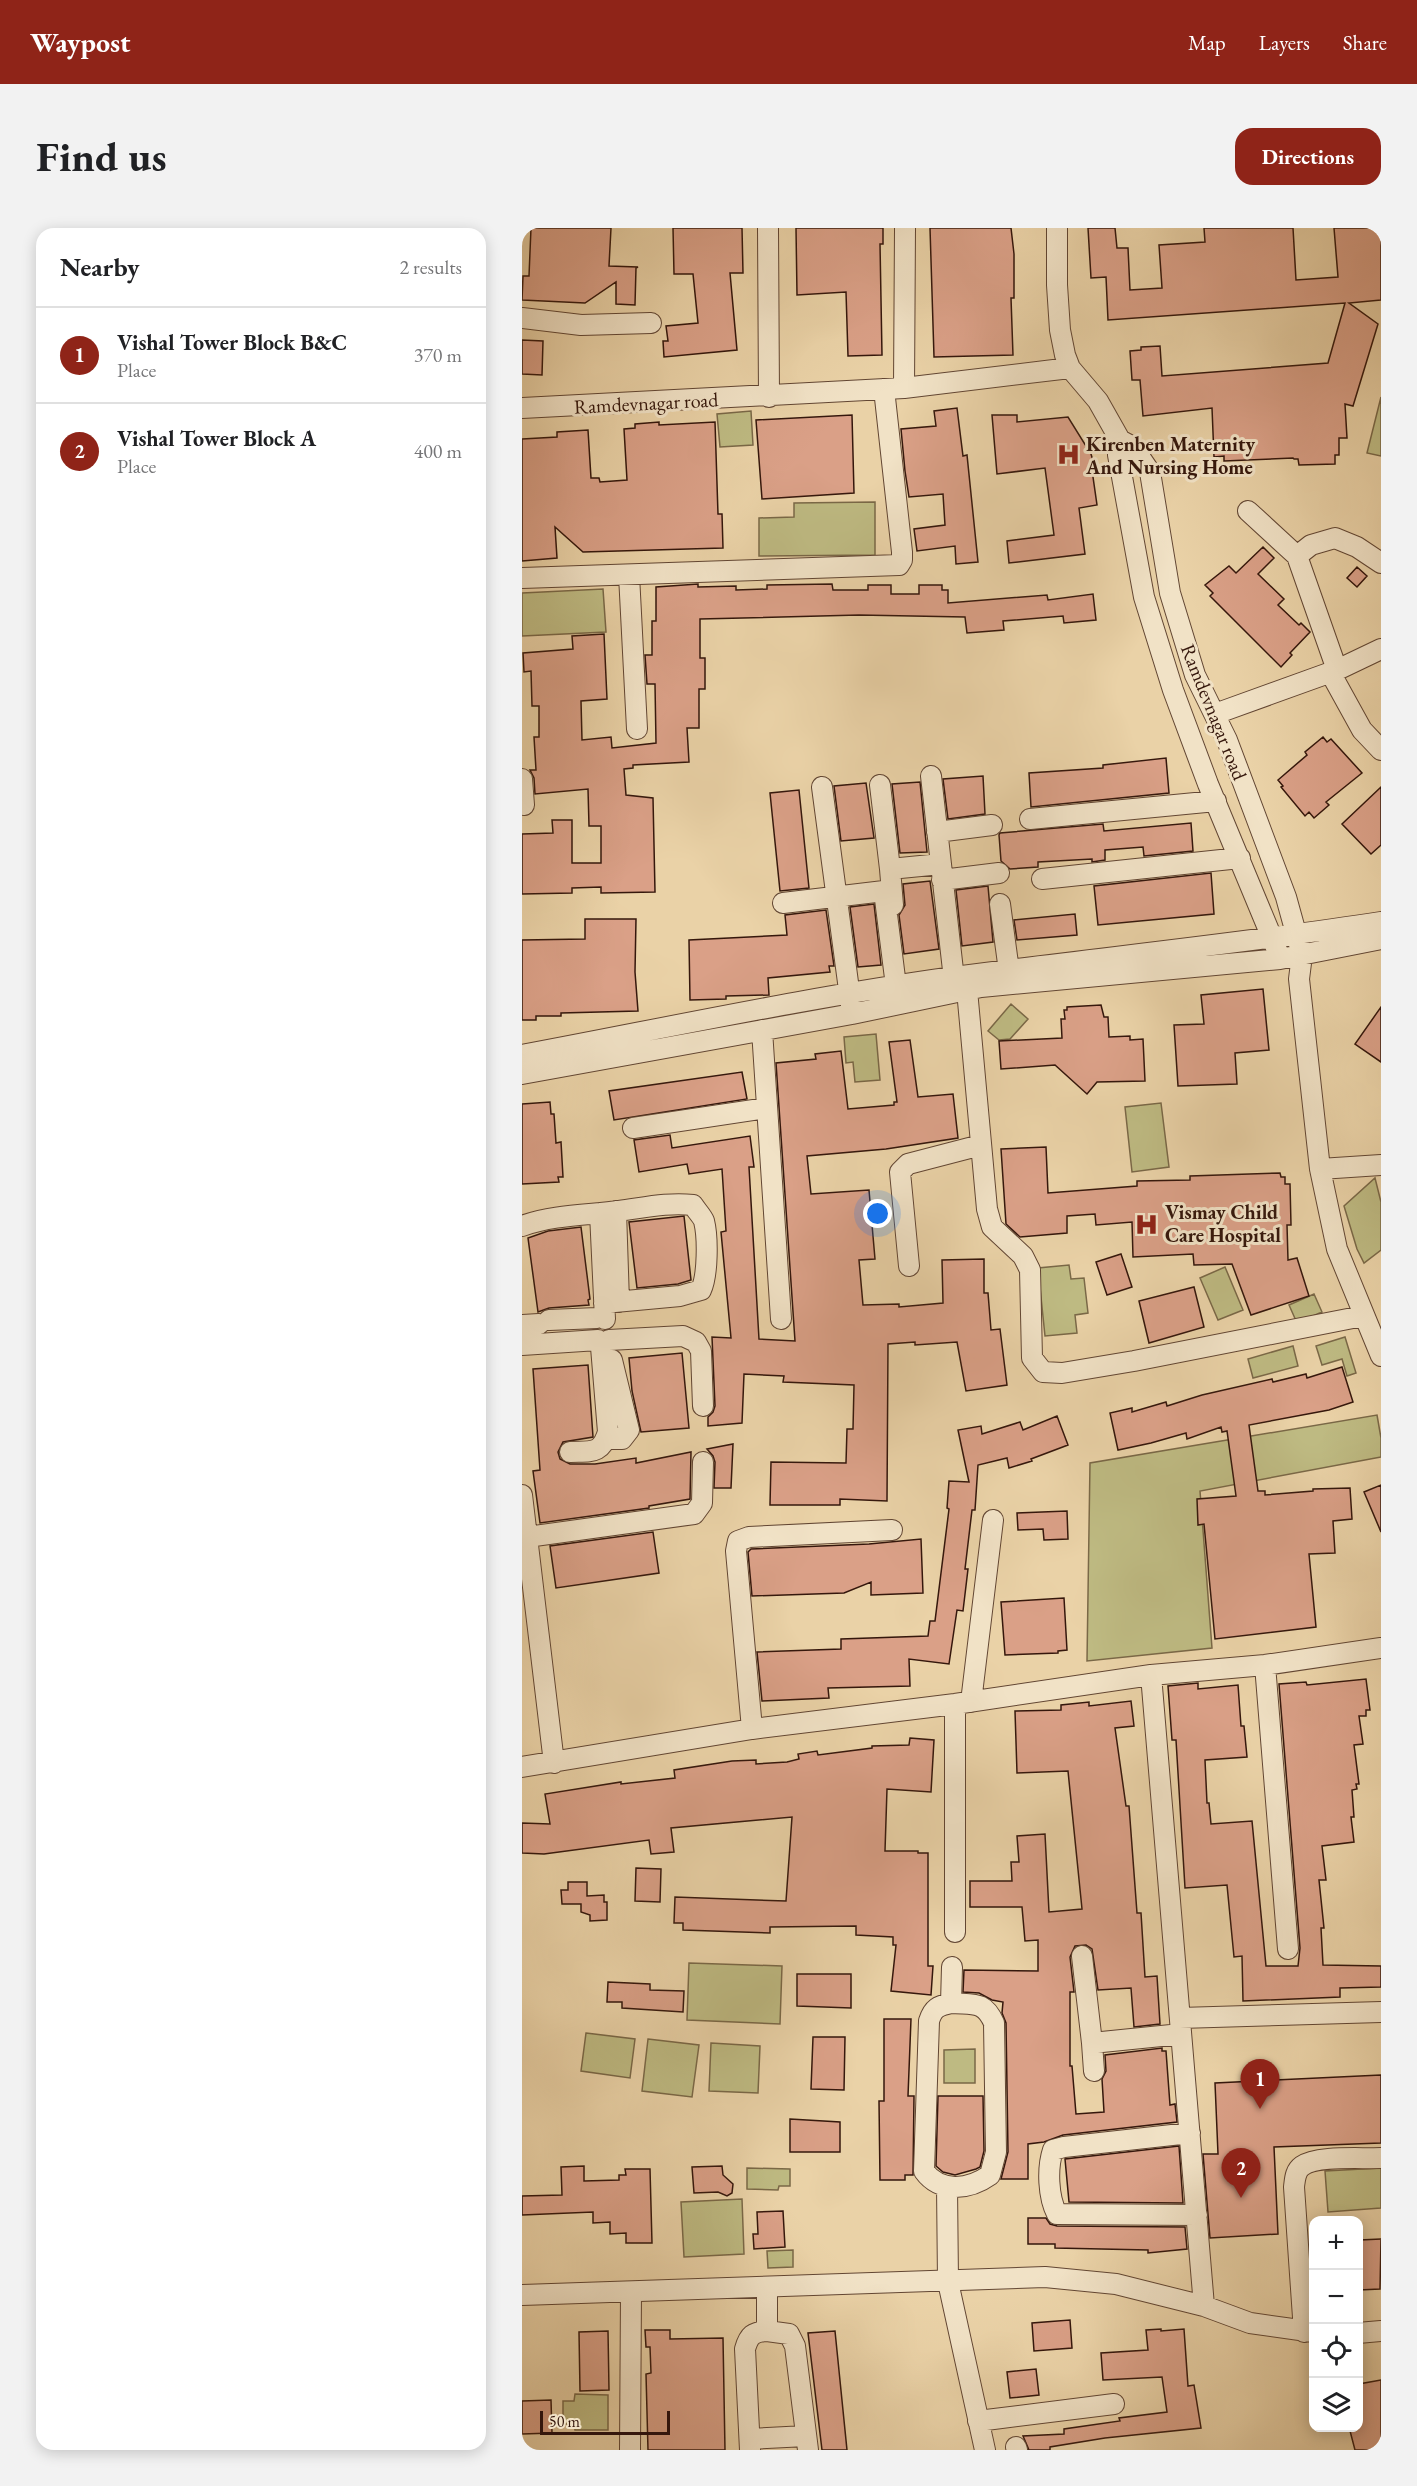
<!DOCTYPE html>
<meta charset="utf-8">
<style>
body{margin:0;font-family:"EB Garamond",serif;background:#f2f2f2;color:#202124}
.controls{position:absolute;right:18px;bottom:18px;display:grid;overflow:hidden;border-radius:12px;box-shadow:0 3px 15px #0003}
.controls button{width:54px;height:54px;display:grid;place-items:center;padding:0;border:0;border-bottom:2px solid #e0e0e0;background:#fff;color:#202124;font:30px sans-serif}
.scale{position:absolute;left:18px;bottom:15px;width:130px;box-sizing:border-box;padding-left:6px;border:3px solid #35170c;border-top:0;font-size:16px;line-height:21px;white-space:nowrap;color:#35170c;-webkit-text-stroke:4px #f1e2c6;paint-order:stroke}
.you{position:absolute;left:356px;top:986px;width:21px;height:21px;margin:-15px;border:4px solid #fff;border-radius:50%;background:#1a73e8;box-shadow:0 0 0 9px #1a73e833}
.badge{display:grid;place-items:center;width:39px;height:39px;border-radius:50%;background:#8f2418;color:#fff;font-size:20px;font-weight:700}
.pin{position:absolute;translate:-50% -50px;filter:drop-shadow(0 2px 3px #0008)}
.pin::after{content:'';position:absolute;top:32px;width:21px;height:18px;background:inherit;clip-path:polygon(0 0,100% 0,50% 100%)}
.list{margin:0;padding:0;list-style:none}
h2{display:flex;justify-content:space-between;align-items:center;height:78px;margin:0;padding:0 24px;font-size:26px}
h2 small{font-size:20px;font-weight:400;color:#757577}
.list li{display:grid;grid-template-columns:39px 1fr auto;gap:18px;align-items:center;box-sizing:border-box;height:96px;padding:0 24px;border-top:2px solid #e0e0e0}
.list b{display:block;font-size:22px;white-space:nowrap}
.list p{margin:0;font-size:20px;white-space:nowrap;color:#757577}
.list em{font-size:20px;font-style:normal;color:#757577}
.icon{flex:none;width:33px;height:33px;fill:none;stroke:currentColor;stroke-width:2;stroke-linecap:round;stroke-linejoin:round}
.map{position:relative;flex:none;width:859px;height:2222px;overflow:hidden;border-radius:18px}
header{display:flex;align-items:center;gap:36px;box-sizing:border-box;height:84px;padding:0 30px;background:#8f2418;color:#fff}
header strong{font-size:28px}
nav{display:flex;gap:33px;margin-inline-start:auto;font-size:21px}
.intro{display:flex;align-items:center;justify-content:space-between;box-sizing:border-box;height:144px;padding:0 36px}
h1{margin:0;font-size:42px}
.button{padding:15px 27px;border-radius:18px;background:#8f2418;color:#fff;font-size:21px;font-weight:700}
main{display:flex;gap:36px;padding:0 36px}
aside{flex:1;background:#fff;border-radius:18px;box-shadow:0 3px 15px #0003}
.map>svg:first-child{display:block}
.green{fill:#beba82;stroke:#7a6847;stroke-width:1.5}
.building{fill:#daa087;stroke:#35170c;stroke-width:1.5}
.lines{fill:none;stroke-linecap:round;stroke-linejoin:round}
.minor-casing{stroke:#624633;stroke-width:22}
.minor{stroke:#f1e2c6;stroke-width:20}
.labels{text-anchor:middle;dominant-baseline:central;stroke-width:6;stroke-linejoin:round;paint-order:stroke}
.street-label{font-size:20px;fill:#35170c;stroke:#f1e2c6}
.poi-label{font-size:20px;font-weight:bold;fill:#35170c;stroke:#f1e2c6;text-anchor:start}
</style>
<header>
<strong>Waypost</strong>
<nav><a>Map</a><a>Layers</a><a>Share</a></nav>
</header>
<div class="intro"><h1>Find us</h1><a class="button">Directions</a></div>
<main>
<aside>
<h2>Nearby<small>2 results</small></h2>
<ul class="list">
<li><span class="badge">1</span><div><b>Vishal Tower Block B&amp;C</b><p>Place</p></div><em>370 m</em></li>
<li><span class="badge">2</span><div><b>Vishal Tower Block A</b><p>Place</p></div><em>400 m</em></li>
</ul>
</aside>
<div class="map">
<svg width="859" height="2222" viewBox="0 0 859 2222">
<rect width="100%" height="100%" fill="#ead2a7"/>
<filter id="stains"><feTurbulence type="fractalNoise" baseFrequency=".00333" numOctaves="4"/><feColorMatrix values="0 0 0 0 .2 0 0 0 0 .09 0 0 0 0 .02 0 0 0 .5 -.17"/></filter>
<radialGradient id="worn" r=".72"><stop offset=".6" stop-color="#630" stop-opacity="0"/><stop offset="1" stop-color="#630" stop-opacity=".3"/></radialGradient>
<path class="green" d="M859,169V228L845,225Z
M229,183L231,217L198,219L195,186Z
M353,274V327L237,328V290L272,289V275Z
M81,361L84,404L0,408V365Z
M489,776L506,791L488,811L477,812L466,803Z
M354,806L358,852L333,854L331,834L324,835L322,809Z
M639,875L647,939L610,944L603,879Z
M853,950L859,974V1022L842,1035L835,1021L822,978Z
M547,1037L549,1051L562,1050L566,1085L553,1087L555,1105L523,1108L516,1040Z
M703,1039L721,1082L696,1092L678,1050Z
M792,1066L800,1084L775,1095L767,1077Z
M823,1109L834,1145L825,1148L820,1131L800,1137L794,1118Z
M771,1118L776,1138L731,1150L726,1131Z
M855,1187L859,1210V1229L678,1263L690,1420L565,1433L568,1235Z
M167,1735L260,1738L258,1796L165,1792Z
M64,1805L113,1811L108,1850L59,1843Z
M126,1811L177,1817L170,1869L120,1863Z
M189,1815L238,1818L236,1865L187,1863Z
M453,1821V1855H422V1822Z
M225,1940L268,1941V1958H257L256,1962L225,1961Z
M859,1940V1980L806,1984L803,1943Z
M220,1971L222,2026L162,2029L159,1974Z
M271,2022V2039L246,2040L245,2023Z
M53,2166L86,2167V2202H53L52,2196H41V2173H52Z"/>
<path class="building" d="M9,0H89L87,38L116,39L114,40L113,77L94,76V54L63,75L0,72L1,48H7Z
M151,0H220L221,45H208L215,122L142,129L141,113H146L144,98L176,95L171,46H152Z
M274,0H361V16H358L360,127L326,128L324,64L275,67Z
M408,0H489L492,26V70H489L491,127L412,129Z
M566,0H593L595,20H606L608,62L640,60L637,17L683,14L682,0H771L774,52L816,49L812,0H859V72L827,75L856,96L831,178L823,176L825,210H817V227H813V236L777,237L776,231H772L771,230L702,233V228L692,229L690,180L621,188L618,152H610L608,123L619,122V119L638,118L640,148L806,135L823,75L586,92L584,49L569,50Z
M0,112L21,113L20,147L0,146Z
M435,180L441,228L445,227L456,334L434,336L433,318L395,323L392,301L423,297L421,266L387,269L383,243L379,201L414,198L412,183Z
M330,187L332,265L240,271L234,192Z
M470,187H495V194L546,189L569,226L575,246L571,249L575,277L557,280L563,326L487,335L485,313L532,307L523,240L475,246Z
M137,194V197L193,194L196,286H200L201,320L61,324L33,299L35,330L0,333V211L35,209V204L66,202L69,250H77L78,254L105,252L102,201L113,200V196Z
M741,319L752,330L736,346L762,371L756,377L777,397L779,395L788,404L768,425L770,427L759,439L688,368L691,365L683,357L707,338L714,345Z
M835,339L845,348L835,359L825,350Z
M176,356V359L214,358V362L245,361V357L310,356L311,362H346V357H369V366H397V357H420V362H426V375L525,367L526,372L571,366L574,392L542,395L541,388L481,393L482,402L445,405L443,389L337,387L178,391V430H183V461H177V500H165L167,534L111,537V540L102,541L104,567L131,570L133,664L79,665V659L50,660V665L0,666V606L31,605L30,592H50V635H79V598H67L66,561L13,566L12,550L8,542H14L12,509H17V478H10L9,443L2,444L1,425L51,421L50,408L82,406L85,471L59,473L60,512L89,509L90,520L134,515L133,456H125L123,427H130V393H134V359Z
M801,509L805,514L809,511L840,545L804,574L807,577L792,590L787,584L783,588L759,559L761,558L756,552L785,527L783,524Z
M644,530L647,565L509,579L507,545L581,540V537Z
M461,548L463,586L426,591L421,551Z
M398,554L405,624L378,625L370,556Z
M344,555L352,610L319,613L312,558Z
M859,559V617L849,626L820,596Z
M277,562L287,660L258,663L248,565Z
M669,595L671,623L622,628L621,619L583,622V632L570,634V631L516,634V639L488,641L479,633L477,607L478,605L581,596L582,603Z
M689,645L692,686L576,697L572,658Z
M408,653L417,721L382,726L377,687L383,677L381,656Z
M466,658L471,714L440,718L434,662Z
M352,676L359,737L336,739L328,679Z
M304,682L312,738H307L308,744L246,750L247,767L204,768V771L168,772L167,712L265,707L263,687Z
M553,686L555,707L495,712L492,692Z
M63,691H114L113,744L116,783L39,785V788H14V792H0V712L63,711Z
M741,761L747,822L713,825L715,856L656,858L652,797L682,796L679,767Z
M579,777L582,789H586L587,809L608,808V812L621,811L623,853L575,854L565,866L533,837L479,841L477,813L540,810L539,791H543L542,782H545V779Z
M859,779V834L833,816Z
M388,812L396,869L431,866L436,910L364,921L285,928L289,966L347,962L353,1031L337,1032L341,1077L377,1076V1079L421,1075L420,1032L462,1031V1065H466L469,1102L478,1101L485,1157L444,1163L435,1114L393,1117V1114L366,1116L365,1273L318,1271V1277H248L249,1234L324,1235L325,1201H331L332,1157L261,1154L262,1148L222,1146L220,1195L186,1198V1189L191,1184L193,1178L190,1109L209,1110L199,1004L204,1003L200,941L167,946L165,936L117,944L112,912L148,907L150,920L228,908L232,939H227L237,1111L273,1113L254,835L294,831L293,826L319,823L326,881L372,877V874H375L367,814Z
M220,844L225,871L92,892L87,863Z
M28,874L29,886H32L34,915L39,914L41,949H36L37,954L0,956V876Z
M524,919L526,965L615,958V953L668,952V948L758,945L759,949H763V956H768L769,997H765L766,1032L775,1030L787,1068L729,1087L710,1036L672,1037L671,1026L611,1029L610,994L574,997L573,986L545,988V1005L498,1009L484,996L479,921Z
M162,988L169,1052L156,1056L115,1060L107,994Z
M59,999L68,1071L66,1072L67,1077L27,1080L16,1084L6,1010L26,1003Z
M599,1026L610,1059L585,1067L574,1034Z
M672,1059L682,1099L627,1115L617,1073Z
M160,1125L167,1200L119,1204L110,1163L107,1130Z
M66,1137L71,1209L41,1214L36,1224L38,1231L48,1236H73L114,1230V1235L169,1224L168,1271L127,1278V1280L18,1295L11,1243L18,1242L11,1141Z
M820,1139L831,1174L807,1182L727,1197L736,1263H743V1267L791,1263V1261L828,1260L830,1291L811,1293L813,1325L787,1326L794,1399L693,1411L682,1296L676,1297L675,1271L714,1268L705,1203L700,1204L699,1199L665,1211L664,1205L629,1215L596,1222L588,1185L610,1180V1184L644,1174L645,1178L680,1167L750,1151L751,1154L784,1146L785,1150Z
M535,1188L546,1217L509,1231L510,1233L487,1240L485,1230L456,1237L453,1282H450L443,1341H446L441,1383L435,1382L427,1436L387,1431L388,1458L306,1460L307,1470L240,1473L235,1424L319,1421V1411L406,1408L408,1393H413L427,1281L425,1280L427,1253L447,1254L436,1202L459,1198L460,1206L498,1194L501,1202Z
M211,1216L209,1260H192L193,1234L191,1228L185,1221Z
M859,1257V1304L842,1264Z
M545,1283L546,1311L522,1312L521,1301L496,1302L495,1285Z
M131,1304L137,1345L34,1360L28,1318Z
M399,1311L401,1365L349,1367V1354L322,1365L230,1368L226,1324L229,1321L347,1316Z
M542,1370L545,1422L536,1423V1425L483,1427L479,1374Z
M844,1451L848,1482H844V1488H837L841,1516L832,1517L837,1556H834L835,1561L830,1562L832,1589H829L832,1614L800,1618L804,1652H797L802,1700H799L801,1737L859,1738V1759L818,1760V1769L721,1773L720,1728L712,1729L705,1657L663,1660L654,1512H650L646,1458L676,1455V1461L716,1457L719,1498H722L725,1529L683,1532L685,1575H687L689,1596L730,1593L744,1738H776L778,1720L757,1456L784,1454L785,1457Z
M609,1473L612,1498L593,1500L604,1578H607L615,1685H619L623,1749L635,1748L638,1796L612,1799L609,1760L576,1762L570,1721L564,1717L553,1718L548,1729L552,1764H548V1838H550L554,1886L582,1884L580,1851L584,1843L583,1827L640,1820V1823H644L648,1877L653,1876L655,1894L541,1907L522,1914L506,1916V1951H479L486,1924L484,1795L480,1785L481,1774L470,1772L457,1765L441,1764L442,1742L516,1743V1712L503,1713L500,1679H448V1653H490L489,1634H497L495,1608L523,1606L527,1684L560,1681L546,1543L495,1545L493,1483L539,1482V1477L567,1474V1478Z
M388,1510L412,1512L409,1564L365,1561L363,1623H396V1625H406V1738H411L409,1767L369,1763L374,1717H371V1709L334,1707V1698L248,1699V1705L161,1702V1695H152L153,1669L264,1673L270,1589L149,1600L152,1624L129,1626L127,1612L22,1626L0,1625V1595L28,1596L23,1566L99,1554V1556L153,1550L152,1542L210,1533L234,1532V1536L265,1534L277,1531L276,1526L295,1523L296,1527L350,1520V1518L387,1517Z
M114,1640L139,1641L138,1674L113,1673Z
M46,1654H65V1668L82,1667V1674H85V1692L68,1693V1687L59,1684V1676H40L39,1662H46Z
M275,1746H329V1780L275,1778Z
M86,1754L128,1756V1762L162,1763L161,1784L100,1780V1774H85Z
M362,1791H389L386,1868H392L391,1947H383V1952H358L357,1873H362Z
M291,1809H323L322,1862L289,1861Z
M859,1847V1915L752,1919L756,2006L688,2010L681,1926H696L693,1855Z
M416,1868H461L462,1923L458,1939L454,1941L433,1947L421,1944L414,1938Z
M268,1891L318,1894V1924H268Z
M657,1918L661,1975L547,1974L543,1931Z
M62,1938V1953L97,1952V1947H104L103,1941H128L130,2015H104V2005L88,2006V1994L71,1995V1984L0,1987V1968L40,1967L39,1939Z
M200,1938L201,1947L211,1956L210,1965L205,1968L196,1964L172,1965L170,1939Z
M261,1983L263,2019L232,2021L231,2006H236L235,1984Z
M506,1990H524L528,1996L535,1998L663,1999L665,2021L626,2025V2022L533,2020V2016H506Z
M859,2011L858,2061L837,2062L838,2012Z
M548,2092L550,2120L512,2123L510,2095Z
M639,2101V2103L662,2101L666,2158L672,2157L679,2200L583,2210L528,2219V2222H507L501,2208L542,2206V2201L598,2193L597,2190L645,2184L640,2149L581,2152L579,2125L626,2122L624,2102Z
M123,2102H148V2111L201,2110L203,2222H126L124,2146L129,2145L128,2119H124Z
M86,2103L87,2162L58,2163L57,2104Z
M313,2103L325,2222H300L286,2105Z
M514,2141L517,2167L488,2170L485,2144Z
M859,2152V2222H833L827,2199H837V2156Z
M29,2172L30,2205L0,2206V2173Z"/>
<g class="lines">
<defs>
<path id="minor" d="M246,0L247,169
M535,0V57L538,102L543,127L548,140L576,173L598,212L611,219L628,244L648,365L673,447L705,512L764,669L780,727L777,751L798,941L815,1021L859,1128
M0,90L59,97L129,95
M382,160L383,0
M0,180L382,160L548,140
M598,212L596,227L622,369L651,462L686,556L755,722
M726,283L775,328
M107,347L115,501
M0,350L377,337L380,332V324L362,161
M815,442L775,328L789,317L813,310L835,319L859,335
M808,444L840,502L859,522
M693,486L815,442L859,421
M409,548L433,760
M0,551L2,577
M358,557L368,641
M300,559L329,777
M508,591L694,573
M415,604L470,597
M520,651L718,630
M420,652L477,645
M261,675L362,663L374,758
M478,676L487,743
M371,677L368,641L419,636
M445,762L465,981L470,999L501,1028L508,1042L510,1130L521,1144L540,1145L612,1133L841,1088
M240,802L259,1091
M0,827C144,800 287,769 432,749C575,730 717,716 859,694
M0,846L330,786L459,759L758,731L859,711
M111,900L245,880
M798,941L859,937
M94,983L97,1074
M78,985L83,1091
M0,998C30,987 65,987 97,983C121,980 146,974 171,977C174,982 180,988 182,993C186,1009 186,1047 179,1062L158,1068L82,1075
M387,1038L378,944L386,936L459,917
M27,1092L75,1090
M0,1097L17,1096
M87,1112L161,1108L174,1114L179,1123L181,1178
M0,1117L76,1112
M84,1211H100L107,1202L90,1132
M48,1224C69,1223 79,1227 86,1204L79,1119
M0,1267L32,1535
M5,1309L172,1286L180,1275L181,1234
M743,1437L766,1721
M629,1447L682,2078
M449,1474L471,1292
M433,1476V1704
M230,1501L214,1323L216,1313L227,1309L370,1302
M0,1539L230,1501L433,1476L629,1447L743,1437L859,1420
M560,1728L570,1815L659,1806
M429,1775C451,1777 462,1772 472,1795L474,1924L468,1947C447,1962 418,1965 402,1943L407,1793C411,1780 416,1778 429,1775Z
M429,1775L430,1739
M658,1790L859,1784
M570,1815L572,1843
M668,1905L542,1919L531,1922C525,1940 526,1969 535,1986L675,1987
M425,1958L426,2054L463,2222
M0,2067L523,2049L594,2056L682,2078L728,2095L792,2104
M245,2103L267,2106L273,2118L286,2222
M782,2104L772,1959C773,1951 773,1943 780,1938C795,1927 839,1931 859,1930
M836,2105L859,2103
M456,2193L592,2176
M228,2211L284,2208
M494,2219L495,2222
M108,2222L109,2064
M228,2222L223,2121C227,2107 231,2104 245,2103V2060"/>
</defs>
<use href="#minor" class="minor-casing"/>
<use href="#minor" class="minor"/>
</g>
<defs>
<symbol id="hospital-bare" viewBox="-9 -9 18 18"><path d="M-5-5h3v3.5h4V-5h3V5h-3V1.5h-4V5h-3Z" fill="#8f2418" stroke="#f1e2c6" stroke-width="2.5" paint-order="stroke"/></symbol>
</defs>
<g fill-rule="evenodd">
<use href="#hospital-bare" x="530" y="210" width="33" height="33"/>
<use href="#hospital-bare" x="608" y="980" width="33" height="33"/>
</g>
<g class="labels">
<g class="street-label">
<text transform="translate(124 175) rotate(-3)">Ramdevnagar road</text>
<text transform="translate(692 484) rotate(68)">Ramdevnagar road</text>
</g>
<g class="poi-label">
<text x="564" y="216">Kirenben Maternity<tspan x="564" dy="23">And Nursing Home</tspan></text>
<text x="643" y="984">Vismay Child<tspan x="643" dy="23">Care Hospital</tspan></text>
</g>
</g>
<rect width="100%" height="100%" filter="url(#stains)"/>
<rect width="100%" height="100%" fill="url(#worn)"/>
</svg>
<div class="controls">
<button>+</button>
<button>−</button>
<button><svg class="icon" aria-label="locate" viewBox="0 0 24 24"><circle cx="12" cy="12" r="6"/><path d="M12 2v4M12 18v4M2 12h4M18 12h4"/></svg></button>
<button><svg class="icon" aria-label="layers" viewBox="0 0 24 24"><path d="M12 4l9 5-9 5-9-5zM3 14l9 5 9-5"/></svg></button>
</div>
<div class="scale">50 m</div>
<div class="you"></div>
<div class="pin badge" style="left:738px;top:1881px">1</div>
<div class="pin badge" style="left:719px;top:1970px">2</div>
</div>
</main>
